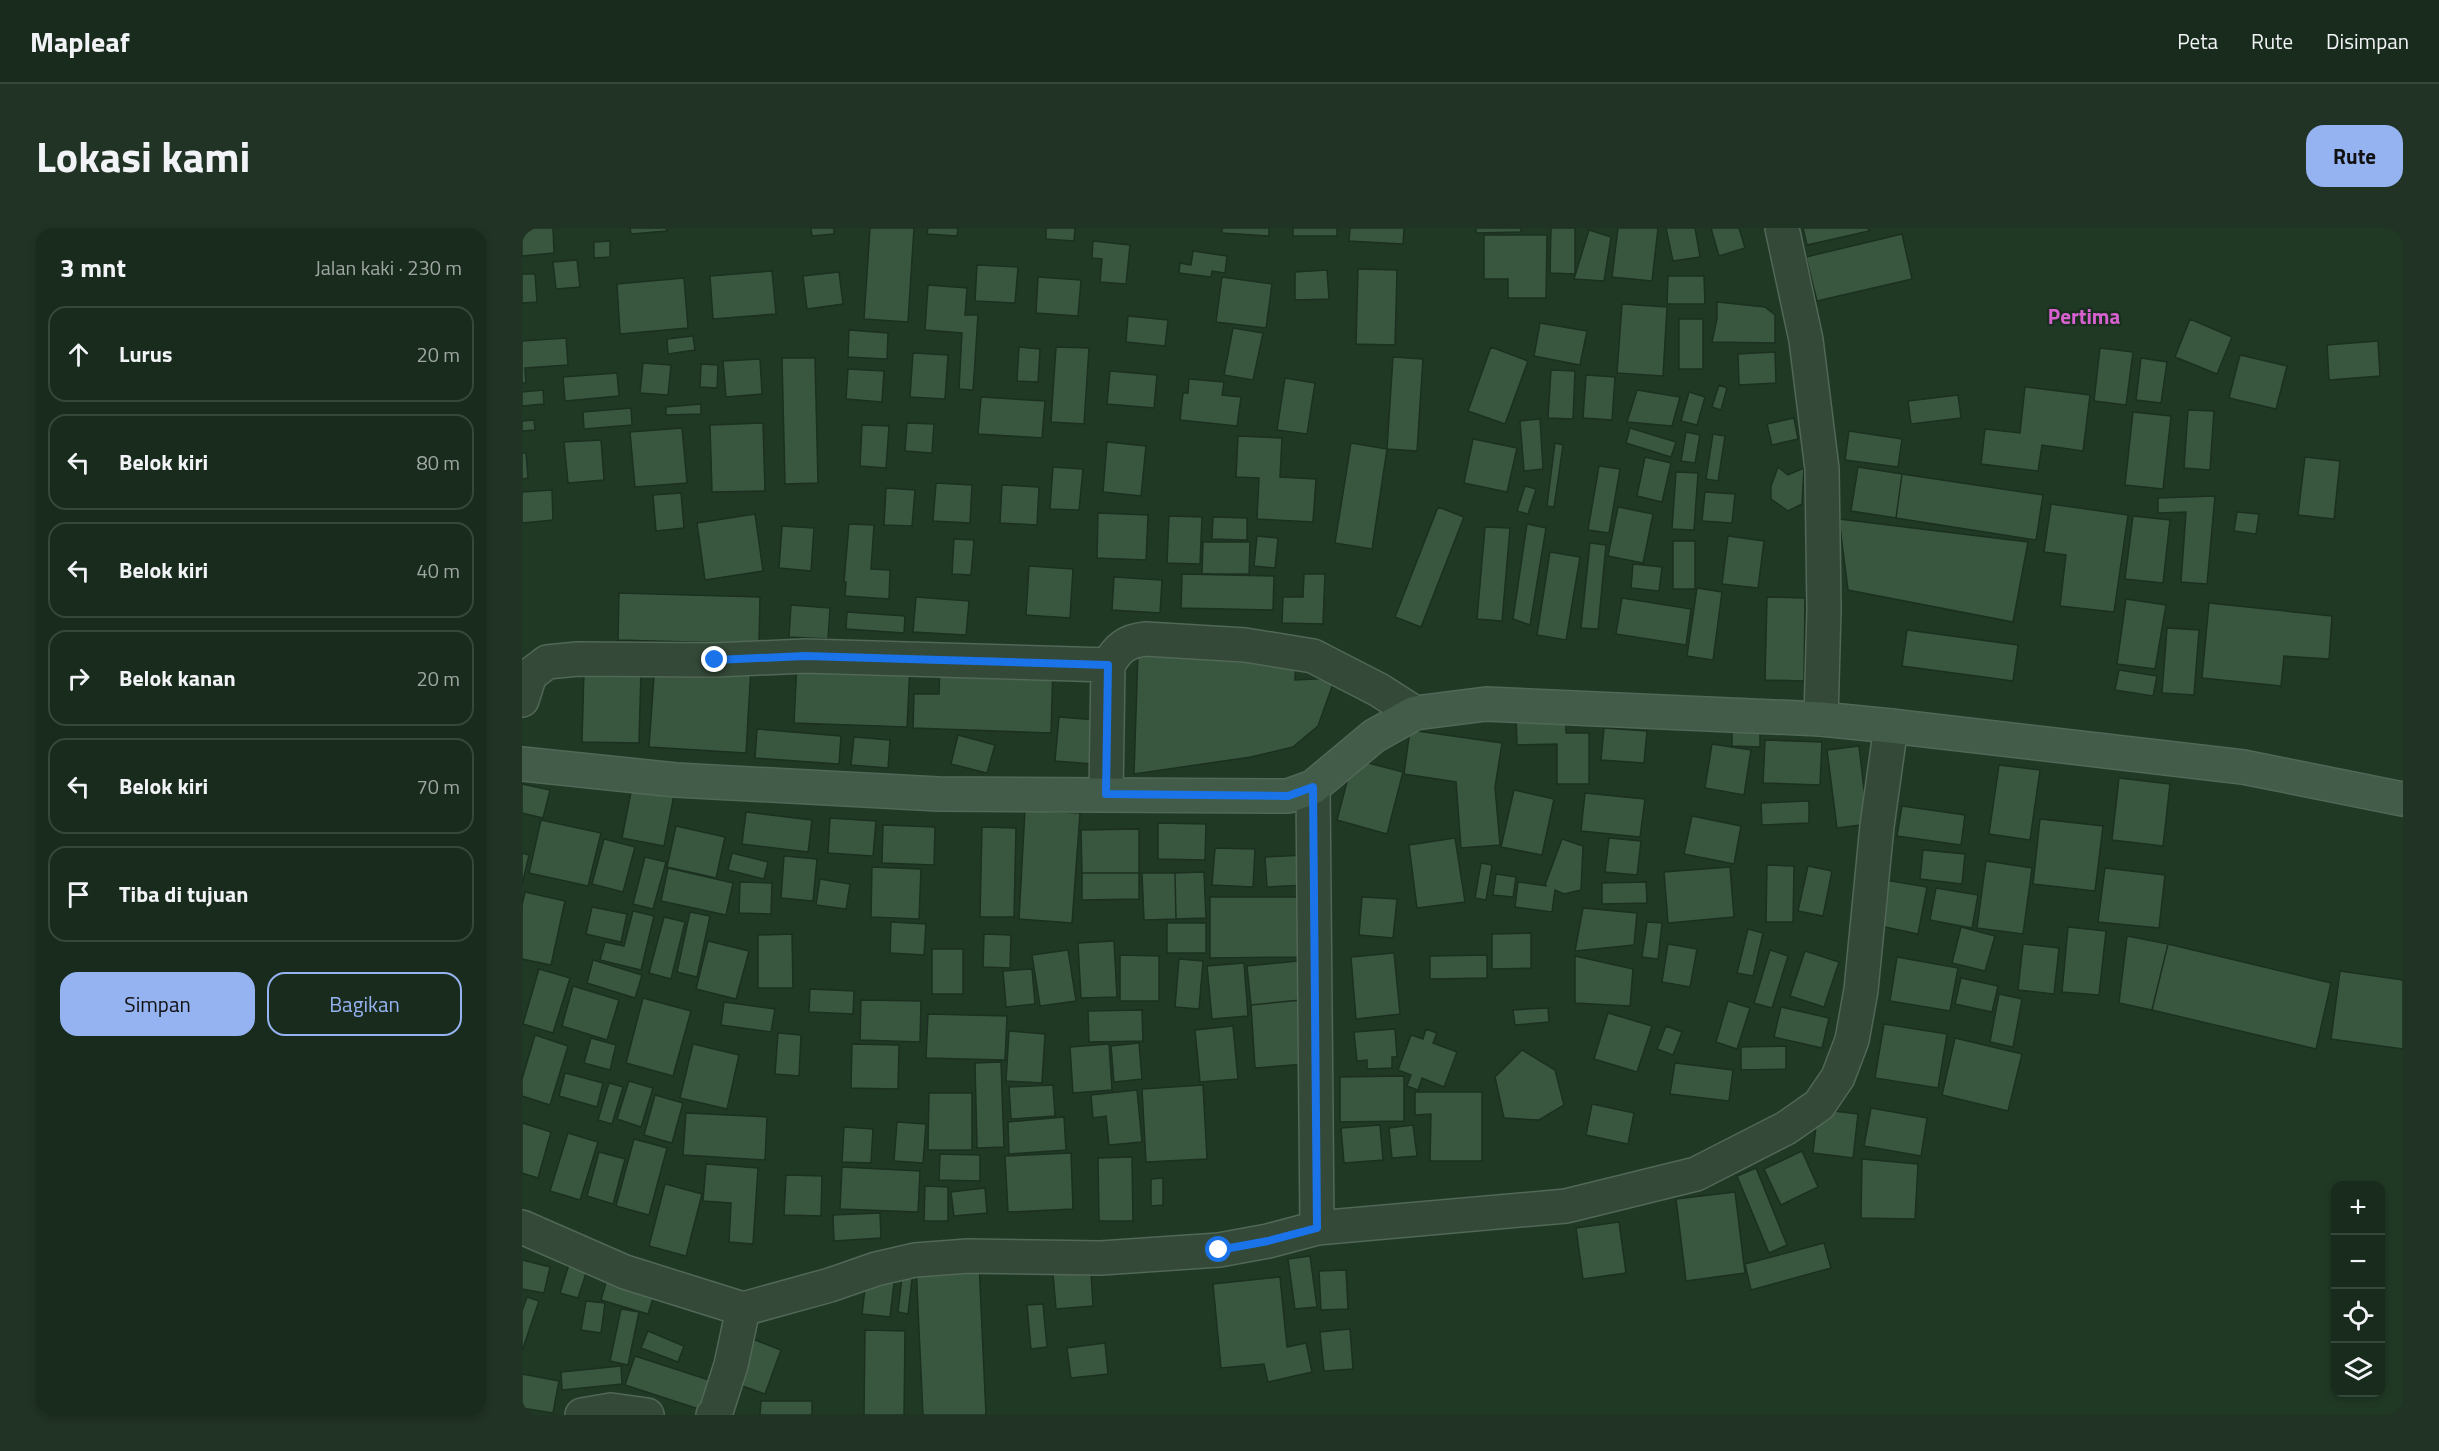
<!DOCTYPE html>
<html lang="id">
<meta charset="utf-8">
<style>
body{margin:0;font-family:"Titillium Web",sans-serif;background:#213325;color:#f1f3f6}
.controls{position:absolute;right:18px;bottom:18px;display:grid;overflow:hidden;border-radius:12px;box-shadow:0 3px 9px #0003}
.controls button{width:54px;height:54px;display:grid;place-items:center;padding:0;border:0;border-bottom:2px solid #36473b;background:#182b1c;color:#f1f3f6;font:30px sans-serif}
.stop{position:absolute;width:18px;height:18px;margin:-14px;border:4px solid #1a73e8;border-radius:50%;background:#fff}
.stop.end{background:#1a73e8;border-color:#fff;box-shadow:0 2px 6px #0008}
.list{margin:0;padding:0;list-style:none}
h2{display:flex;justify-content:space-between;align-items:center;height:78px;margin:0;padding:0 24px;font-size:26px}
h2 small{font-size:20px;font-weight:400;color:#9fa7a3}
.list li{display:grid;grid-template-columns:39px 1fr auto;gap:18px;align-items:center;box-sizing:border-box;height:96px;margin:0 12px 12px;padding:0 12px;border:2px solid #36473b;border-radius:18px}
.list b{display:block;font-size:22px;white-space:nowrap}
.list em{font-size:20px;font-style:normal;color:#9fa7a3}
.actions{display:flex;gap:12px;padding:18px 24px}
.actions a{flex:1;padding:14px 0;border:2px solid #95b2f1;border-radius:18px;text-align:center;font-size:21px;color:#95b2f1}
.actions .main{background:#95b2f1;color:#111}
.icon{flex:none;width:33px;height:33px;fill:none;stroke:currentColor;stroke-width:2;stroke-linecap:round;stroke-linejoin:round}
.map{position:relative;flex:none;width:1881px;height:1187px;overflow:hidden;border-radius:18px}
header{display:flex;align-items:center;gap:36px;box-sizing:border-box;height:84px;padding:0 30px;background:#182b1c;border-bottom:2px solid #36473b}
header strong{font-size:28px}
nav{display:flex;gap:33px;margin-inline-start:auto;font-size:21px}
.intro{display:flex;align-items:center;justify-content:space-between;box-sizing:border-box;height:144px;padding:0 36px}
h1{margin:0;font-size:42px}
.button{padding:15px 27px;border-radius:18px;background:#95b2f1;color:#111;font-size:21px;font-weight:700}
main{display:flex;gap:36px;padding:0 36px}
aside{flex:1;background:#182b1c;border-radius:18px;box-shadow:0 3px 9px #0003}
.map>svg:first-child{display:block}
.building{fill:#39573f;stroke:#1b3020;stroke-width:1.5}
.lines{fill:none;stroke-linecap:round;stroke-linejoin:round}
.street-casing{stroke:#516757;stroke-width:36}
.secondary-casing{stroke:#516757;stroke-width:36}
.street{stroke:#344938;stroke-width:33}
.secondary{stroke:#425c49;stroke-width:33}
.route{stroke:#1a73e8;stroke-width:8}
.labels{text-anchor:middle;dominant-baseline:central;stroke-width:4.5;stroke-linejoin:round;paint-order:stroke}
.quarter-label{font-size:21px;font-weight:bold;fill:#d861d0;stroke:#192e1e}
</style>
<header>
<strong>Mapleaf</strong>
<nav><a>Peta</a><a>Rute</a><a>Disimpan</a></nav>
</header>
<div class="intro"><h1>Lokasi kami</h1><a class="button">Rute</a></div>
<main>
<aside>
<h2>3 mnt<small>Jalan kaki · 230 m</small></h2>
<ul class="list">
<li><svg class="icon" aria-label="ahead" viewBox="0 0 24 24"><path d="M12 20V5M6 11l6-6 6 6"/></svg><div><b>Lurus</b></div><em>20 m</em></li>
<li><svg class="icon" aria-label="left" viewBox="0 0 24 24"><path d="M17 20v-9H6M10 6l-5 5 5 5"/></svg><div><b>Belok kiri</b></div><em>80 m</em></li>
<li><svg class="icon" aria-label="left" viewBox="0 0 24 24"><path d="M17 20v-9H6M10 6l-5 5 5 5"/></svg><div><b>Belok kiri</b></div><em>40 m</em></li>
<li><svg class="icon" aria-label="right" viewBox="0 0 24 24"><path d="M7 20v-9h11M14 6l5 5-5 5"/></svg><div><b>Belok kanan</b></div><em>20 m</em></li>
<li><svg class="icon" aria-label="left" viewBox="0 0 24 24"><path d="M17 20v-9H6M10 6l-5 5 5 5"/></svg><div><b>Belok kiri</b></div><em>70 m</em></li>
<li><svg class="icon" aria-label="arrive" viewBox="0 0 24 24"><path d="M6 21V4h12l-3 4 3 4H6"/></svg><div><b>Tiba di tujuan</b></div></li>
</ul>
<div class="actions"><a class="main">Simpan</a><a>Bagikan</a></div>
</aside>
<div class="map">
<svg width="1881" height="1187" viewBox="0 0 1881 1187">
<rect width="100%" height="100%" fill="#203925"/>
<path class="building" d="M0,0H31L32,25L0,28Z
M108,0H144L145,3L109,6Z
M289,0H312V6L290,8Z
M348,0H392L386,94L342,91Z
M406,0H436L435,8L405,6Z
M524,0H553L552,13L524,11Z
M700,0H747V8L700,5Z
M771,0H815V8H771Z
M828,0H882L881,16L827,13Z
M954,0H999V4L954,5Z
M1029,0H1053V46L1028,45Z
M1096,0H1136L1130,53L1090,49Z
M1144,0H1173L1178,29L1151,33Z
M1189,0H1217L1223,20L1197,28Z
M1281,0H1346L1347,3L1285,17Z
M1067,2L1089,9L1082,53L1052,51Z
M1380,6L1390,51L1295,73L1284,29Z
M962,7H1025L1024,70H986V51H962Z
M88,13V29L72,30V14Z
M571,13L608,17L604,56L578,54L580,31L570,30Z
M671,23L705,28L703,45L690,43L689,49L657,45L658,35L669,37Z
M55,32L58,59L34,61L31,34Z
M455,37L496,39L493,75L453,73Z
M836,41L875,42L873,117L834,116Z
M805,42L807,71L773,72V44Z
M250,43L254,86L191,91L188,48Z
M317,44L321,76L285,81L281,48Z
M0,46H13L15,74L0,75Z
M1146,48H1182L1183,76H1145Z
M516,49L559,52L556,88L514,85Z
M700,49L750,56L744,100L694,94Z
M162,50L166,100L98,106L95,56Z
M406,57L445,60L443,87H456L451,162L437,161L440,105L403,102Z
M1195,74L1243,79L1253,87V115L1190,114L1195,91Z
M1100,76L1145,79L1141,148L1095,145Z
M606,88L646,92L643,118L604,114Z
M1157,91H1181V141H1157Z
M1668,91L1710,109L1695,146L1653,129Z
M1018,95L1065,103L1058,137L1012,128Z
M711,100L741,105L731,152L702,147Z
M327,102L366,105L365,131L326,129Z
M171,108L173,122L146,126L145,111Z
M44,110L46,137L3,140L4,155H0V113Z
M1856,113L1858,148L1807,152L1805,117Z
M497,119L518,121L516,154L495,153Z
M534,119L567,120L562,196L529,194Z
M969,119L1006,133L983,196L946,183Z
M1578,120L1611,124L1604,177L1572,173Z
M1253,124L1254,155L1217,157L1216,126Z
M391,125L426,127L423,171L388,169Z
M1718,127L1765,138L1754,181L1707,170Z
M871,129L901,131L895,223L865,221Z
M260,130H293L296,255L263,256Z
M1619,130L1645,134L1639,175L1614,172Z
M238,131L240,166L204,169L201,133Z
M121,135L149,137L146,167L118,165Z
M179,136L196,137L195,160L178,159Z
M326,141L362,143L360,174L324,171Z
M1029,142L1053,143L1051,191L1026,190Z
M588,143L635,147L632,180L585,176Z
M95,145L97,168L43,173L41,149Z
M1064,147L1093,149L1090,192L1061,190Z
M763,150L793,155L785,206L755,202Z
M667,151L702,154L700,167L719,169L715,198L658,192L661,165H666Z
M1197,157L1205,160L1199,182L1190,179Z
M1503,159L1568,167L1561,223L1520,217L1516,243L1459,236L1463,201L1498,205Z
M21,162L22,176L0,178V164Z
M1115,162L1158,169L1150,198L1105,194Z
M1167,164L1183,169L1175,197L1159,193Z
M1436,167L1439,190L1389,196L1386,173Z
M459,169L523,173L520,210L456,206Z
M179,176V186L144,187V179Z
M109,180L110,197L62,201L61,184Z
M1666,182L1692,183L1688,242L1662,240Z
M1611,184L1649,188L1641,261L1603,257Z
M1272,190L1276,211L1250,217L1245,196Z
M1018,191L1021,241L1002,243L998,193Z
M12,192L13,202L0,203V193Z
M241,195L243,263L190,264L188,197Z
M385,195L412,196L410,225L383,223Z
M340,197L367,198L364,240L338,238Z
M160,200L165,255L113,259L108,204Z
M1108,200L1154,214L1149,229L1104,215Z
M1327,203L1380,211L1376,239L1323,232Z
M1164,204L1178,207L1173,235L1159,233Z
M1191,206L1203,208L1196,253L1184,251Z
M716,208L760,210L758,249L794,251L791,294L735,291L737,250L714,249Z
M951,211L995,220L985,264L942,255Z
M79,212L82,252L46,255L42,214Z
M585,214L624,218L619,268L581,264Z
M829,215L865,221L850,321L813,315Z
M1033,215L1041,217L1032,279L1025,278Z
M0,225H4L6,250L0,251Z
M1123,229L1149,235L1140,274L1115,268Z
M1783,229L1818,233L1812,291L1776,287Z
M1077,238L1098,241L1087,305L1066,302Z
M531,239L561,241L557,282L528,281Z
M1256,239L1266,247L1282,240L1280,276L1266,283L1249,271V258Z
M1336,239L1380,246L1374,290L1329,283Z
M1154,244L1176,245L1172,302L1150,301Z
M1380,246L1521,267L1514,312L1374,290Z
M414,255L450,257L448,295L411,293Z
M480,257L517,259L515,297L478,295Z
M1003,258L1014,261L1006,286L995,283Z
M364,260L393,262L390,298L362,297Z
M30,262L31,292L0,295V264Z
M1183,264L1213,266L1210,295L1180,293Z
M159,265L162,300L134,303L131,267Z
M1693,268L1685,356L1659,354L1664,284L1636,285V270Z
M1529,276L1606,287L1592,384L1538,378L1544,327L1522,324Z
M916,279L942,289L899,399L873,389Z
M1096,279L1131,286L1121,335L1086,328Z
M1715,284L1737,286L1734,306L1712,303Z
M576,285L626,287L624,332L575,330Z
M233,286L241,343L183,352L175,295Z
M647,288L680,289L678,336L645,335Z
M1611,288L1648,292L1641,355L1603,351Z
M691,289L725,290V312L690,311Z
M1317,291L1506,314L1491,394L1326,362Z
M327,296L352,297L349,341L368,342L367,371L323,368L324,354H322Z
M1005,296L1024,300L1008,397L991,391Z
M260,298L292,300L289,343L257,340Z
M963,299L988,300L980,393L955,391Z
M735,308L756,310L753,340L732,338Z
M1206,308L1242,313L1236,360L1200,356Z
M432,311L452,312L449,347L430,346Z
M1151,313H1173V361H1151Z
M681,314H728L727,346H680Z
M1068,315L1084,317L1076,401L1059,400Z
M1028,324L1058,329L1044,412L1015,407Z
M1111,336L1140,339L1137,363L1109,360Z
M507,338L551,341L548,390L504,387Z
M660,346L752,348L751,382L659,380Z
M782,346H803L801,396L760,395L761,369H781Z
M592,349L640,352L638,385L590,382Z
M1175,360L1200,364L1191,432L1165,428Z
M97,365L238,369L237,416L96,412Z
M394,369L447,373L444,407L391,404Z
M1245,369L1283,370L1282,453L1243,452Z
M1100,370L1169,381L1164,417L1094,406Z
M1604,371L1644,377L1633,441L1595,436Z
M1687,375L1810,388L1807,431L1762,428L1759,458L1680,450Z
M269,377L308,380L306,411L267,409Z
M325,384L383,388L382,405L324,401Z
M1645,400L1677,402L1672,467L1640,465Z
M1385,402L1496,417L1491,453L1380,438Z
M616,424L774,428L773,452L813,450L796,498L771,519L729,529L612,546Z
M275,433L388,437L385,499L272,495Z
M418,433L531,437L529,505L391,500L392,466H417Z
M133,434L229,439L224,525L127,519Z
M62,441L119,442L117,515L60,514Z
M1597,442L1635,448L1631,468L1593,462Z
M537,489L575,492L571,536L533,533Z
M994,489H1044V505H1067V556H1035V516L995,517Z
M1210,496L1238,497V519L1210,518Z
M1082,500L1125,503L1122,535L1079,532Z
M235,501L319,508L317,536L233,530Z
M888,502L980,515L973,559L978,617L939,620L934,554L882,546Z
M436,507L473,517L465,545L429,536Z
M332,509L368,512L366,540L329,537Z
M1243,512L1300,514L1298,557L1241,555Z
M1190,516L1229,522L1222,567L1183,560Z
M1337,518L1346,596L1315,600L1305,522Z
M831,531L881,544L865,606L815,592Z
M1477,537L1518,542L1508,612L1467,606Z
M1597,550L1648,556L1641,618L1590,612Z
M111,554L153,562L142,618L100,610Z
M0,556L28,562L21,590L0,585Z
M992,562L1032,571L1020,627L979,619Z
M1063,565L1123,571L1118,609L1059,603Z
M1287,573V595L1240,597L1239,575Z
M1380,578L1443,587L1439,617L1375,608Z
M503,582L558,585L550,695L497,691Z
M224,584L290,592L286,624L220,616Z
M1170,588L1219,598L1212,636L1162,626Z
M308,590L354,593L351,628L306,625Z
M1518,591L1581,598L1573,663L1511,656Z
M19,592L79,605L66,658L7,645Z
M636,595L684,596L683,632L636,631Z
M361,597L413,599L412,637L360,635Z
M154,598L203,609L194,650L145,639Z
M460,599L494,600L492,689H458Z
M617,601V645H560L559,602Z
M933,610L943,674L895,680L887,617Z
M1087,610L1119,613L1115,647L1083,644Z
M82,611L113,619L101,664L70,656Z
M1040,611L1061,618L1059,662L1042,666L1033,662L1030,684L993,679L996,654L1025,658L1023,657Z
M693,620L733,621L731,659L690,657Z
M1401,622L1443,626L1440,656L1398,651Z
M0,625L7,627L0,657Z
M210,625L246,634L242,651L206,642Z
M782,627L784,657L745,659L743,629Z
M262,628L295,631L291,673L259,670Z
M123,629L144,634L131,681L111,676Z
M1464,633L1510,640L1501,706L1455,700Z
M959,635L970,637L964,672L953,670Z
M1245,637L1272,638L1271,694H1244Z
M1286,638L1310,643L1301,688L1276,683Z
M350,639L399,641L397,691L349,689Z
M1208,639L1212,689L1146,695L1142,644Z
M146,640L211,655L204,687L139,673Z
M1583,640L1643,647L1637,700L1576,694Z
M682,644L684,690L654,691L653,645Z
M560,645H617V671L560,672Z
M620,645H653L654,691L622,692Z
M974,646L994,649L991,669L971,667Z
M298,651L328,656L324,681L294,677Z
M1357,651L1405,659L1396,706L1349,696Z
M218,654L250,655L249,686L217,685Z
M1124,654L1125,675L1080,676V655Z
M1414,660L1456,667L1450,700L1408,692Z
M3,664L43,673L29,737L0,731V677Z
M688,669H776V729L688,730Z
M840,669L875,671L871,710L837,707Z
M70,679L105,686L99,714L64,706Z
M1061,680L1115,685L1112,717L1053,723Z
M111,683L132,688L119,742L78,732L83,714L102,718Z
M168,684L188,688L175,749L155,744Z
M142,689L163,694L149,751L127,745Z
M369,694L404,696L402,727L368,725Z
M1125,694L1140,695L1136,731L1120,729Z
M645,695H684V725H645Z
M1439,699L1473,708L1463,743L1430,735Z
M1546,699L1584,703L1577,767L1540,764Z
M1226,701L1241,705L1231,748L1215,745Z
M1009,705V740L970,741V706Z
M270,706L271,760H236V707Z
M462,706L489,707L488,740L461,739Z
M1605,708L1646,716L1630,782L1597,775Z
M186,713L227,723L214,771L174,761Z
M592,713L595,769L559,770L556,715Z
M1146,716L1175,721L1168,759L1140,754Z
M1501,716L1537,720L1532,766L1496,762Z
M1646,716L1809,755L1794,821L1630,782Z
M410,721H441V766H410Z
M546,722L554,773L518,778L510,727Z
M1248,722L1266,728L1250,780L1232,775Z
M1283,723L1317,734L1302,779L1268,768Z
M872,725L878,786L834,791L829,729Z
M598,727L637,728V773H598Z
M965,727V750L908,751V728Z
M1053,728L1111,741L1108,778L1053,775Z
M1375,729L1436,740L1428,783L1368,773Z
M657,731L681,733L677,781L653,779Z
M71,732L120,747L113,770L65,755Z
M776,733L779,772L729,777L725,738Z
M722,735L726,788L690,791L685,738Z
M17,741L48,750L31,805L1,796Z
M510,741L513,776L484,779L481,743Z
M1818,743L1881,752V821L1809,811Z
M1439,750L1476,758L1470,784L1433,776Z
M51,758L97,772L85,812L40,798Z
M288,761L332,763L331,786L287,784Z
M1477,766L1500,771L1491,819L1468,814Z
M121,770L169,783L151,848L104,835Z
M339,772L399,773L398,814L338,812Z
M779,772L784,836L733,840L729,777Z
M1206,773L1228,780L1215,821L1194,814Z
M202,774L253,781L249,804L199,797Z
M1259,779L1307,790L1300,820L1252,809Z
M1026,780L1027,794L993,797L991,782Z
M620,782L621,813L567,814L566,783Z
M1086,785L1130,798L1115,844L1072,831Z
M406,786L485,788L483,832L404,830Z
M1362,796L1425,806L1416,860L1353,850Z
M711,798L716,851L678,854L673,802Z
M1144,798L1160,804L1151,827L1135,821Z
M873,801L875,829H870V840L845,841V832L835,833L832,804Z
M904,801L915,805L911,815L935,824L922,859L900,850L896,862L885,858L889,847L876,842L889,807L901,811Z
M487,803L523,806L520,855L484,853Z
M256,805L279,807L277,848L253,846Z
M13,807L46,818L28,877L0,868V851Z
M69,810L94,817L88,842L62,835Z
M1433,810L1500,826L1486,883L1420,867Z
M617,815L620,851L592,854L589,818Z
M171,816L217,827L205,881L158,870Z
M330,816L377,817L376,861L329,860Z
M587,816L590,862L551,865L548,819Z
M1264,818V841L1219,842V819Z
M1000,822L1033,842L1042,877L1017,892L982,890L973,849Z
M479,834L482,919L455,920L453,835Z
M1153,835L1211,842L1207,873L1148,866Z
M43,845L81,855L75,879L37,868Z
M882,848V893L818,894V849Z
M107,853L131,860L119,899L95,891Z
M87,855L101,859L90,896L76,892Z
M531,857L533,888L489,891L487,859Z
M681,857L685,931L624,934L620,861Z
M615,862L620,914L587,917L584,888L571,890L569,867Z
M893,864H960V933H908L909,886L893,887Z
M407,865H450V922H406Z
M133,867L161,875L150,915L122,907Z
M1070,876L1112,885L1106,916L1064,907Z
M1349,880L1405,890L1399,928L1342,918Z
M1296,881L1336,886L1331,930L1291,925Z
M164,885L245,889L243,932L161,927Z
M542,889L544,922L487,926L486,894Z
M375,894L404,896L401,935L372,933Z
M0,895L29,904L16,950L0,945Z
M858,897L861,932L822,935L819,900Z
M891,897L895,928L870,930L867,900Z
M322,899L351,901L349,935L320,934Z
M46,905L76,914L58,972L28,963Z
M112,911L145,920L127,987L94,978Z
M1280,923L1296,959L1259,977L1242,941Z
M77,924L103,931L91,976L65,968Z
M549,925L551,981L486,984L483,928Z
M418,926L458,927V953L417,952Z
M610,929L611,993H577L576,930Z
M1340,931L1396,936L1393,991L1339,990Z
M184,936L236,940L231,1016L207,1014L209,975L181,973Z
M320,939L398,943L396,984L318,981Z
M1234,940L1265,1017L1247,1025L1215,948Z
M264,947L300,948L299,988L262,987Z
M641,950V977L629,978V951Z
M143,956L180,966L164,1028L127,1018Z
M403,958L426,959V993H402Z
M463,960L465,985L432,988L429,964Z
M1213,964L1223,1045L1164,1053L1154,971Z
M358,985L359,1010L312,1013L311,987Z
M1097,994L1104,1045L1061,1051L1054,1000Z
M1302,1015L1309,1040L1229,1062L1223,1036Z
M788,1028L795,1079L773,1081L766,1031Z
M49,1030L67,1036L56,1070L38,1065Z
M0,1032L28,1039L22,1065L0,1061Z
M457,1034L464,1187H401L394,1037Z
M381,1041L391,1042L386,1086L376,1084Z
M824,1042L826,1081L799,1082L797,1043Z
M87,1044L135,1058L126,1086L79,1072Z
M569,1044L571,1078L534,1081L531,1046Z
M758,1049L765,1119L784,1115L790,1144L746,1154L742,1136L699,1140L691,1056Z
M344,1052L372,1055L368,1089L340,1086Z
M5,1069L17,1073L0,1123V1083Z
M64,1073L83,1075L79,1105L59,1102Z
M521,1076L525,1119L509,1121L505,1077Z
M99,1081L117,1084L106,1137L88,1133Z
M828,1101L831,1141L802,1143L798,1104Z
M343,1102L383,1103L382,1187H342Z
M126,1103L162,1118L156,1134L119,1120Z
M228,1110L259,1122L243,1166L212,1155Z
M583,1115L586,1146L549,1150L545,1120Z
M113,1128L193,1154L183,1183L103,1157Z
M99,1138L100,1156L40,1162L39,1144Z
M0,1146L37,1153L31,1185L0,1180Z
M239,1173H290V1187H238Z"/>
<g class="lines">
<defs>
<path id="street" d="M1260,0L1284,112L1300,241L1302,381L1299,491
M586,437C596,420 604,413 624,411L723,417L791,428L857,462L893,485
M0,472L8,447L25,434L56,431L193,432L283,428L586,437L584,566
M791,559L795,1000
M0,999L103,1044L221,1081L308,1057L354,1041L393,1032L446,1028L579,1030L697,1022L746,1013L795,1000L1044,978L1174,946L1264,900L1297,877L1316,849L1330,812L1339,762L1355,598L1369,498
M60,1187L89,1182L125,1187
M191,1187L194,1184L209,1137L221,1081"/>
<path id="secondary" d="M0,536L154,552L416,566L766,568L791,559L852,508L893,485L964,476L1299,491L1369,498L1721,539L1881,571"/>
</defs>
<use href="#street" class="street-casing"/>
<use href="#secondary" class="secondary-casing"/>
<use href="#street" class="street"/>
<use href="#secondary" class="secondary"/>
</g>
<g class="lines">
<path class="route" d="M193,432L283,428L586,437L584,566L766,568L791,559L795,1000L746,1013L697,1022"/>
</g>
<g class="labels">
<g class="quarter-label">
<text x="1562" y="88">Pertima</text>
</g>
</g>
</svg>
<div class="controls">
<button>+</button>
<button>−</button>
<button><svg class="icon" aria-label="locate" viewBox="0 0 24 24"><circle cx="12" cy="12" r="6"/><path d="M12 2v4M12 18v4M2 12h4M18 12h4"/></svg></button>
<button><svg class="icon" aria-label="layers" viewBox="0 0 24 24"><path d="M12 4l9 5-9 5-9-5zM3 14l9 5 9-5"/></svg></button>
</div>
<div class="stop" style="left:697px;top:1022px"></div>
<div class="stop end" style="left:193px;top:432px"></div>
</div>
</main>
